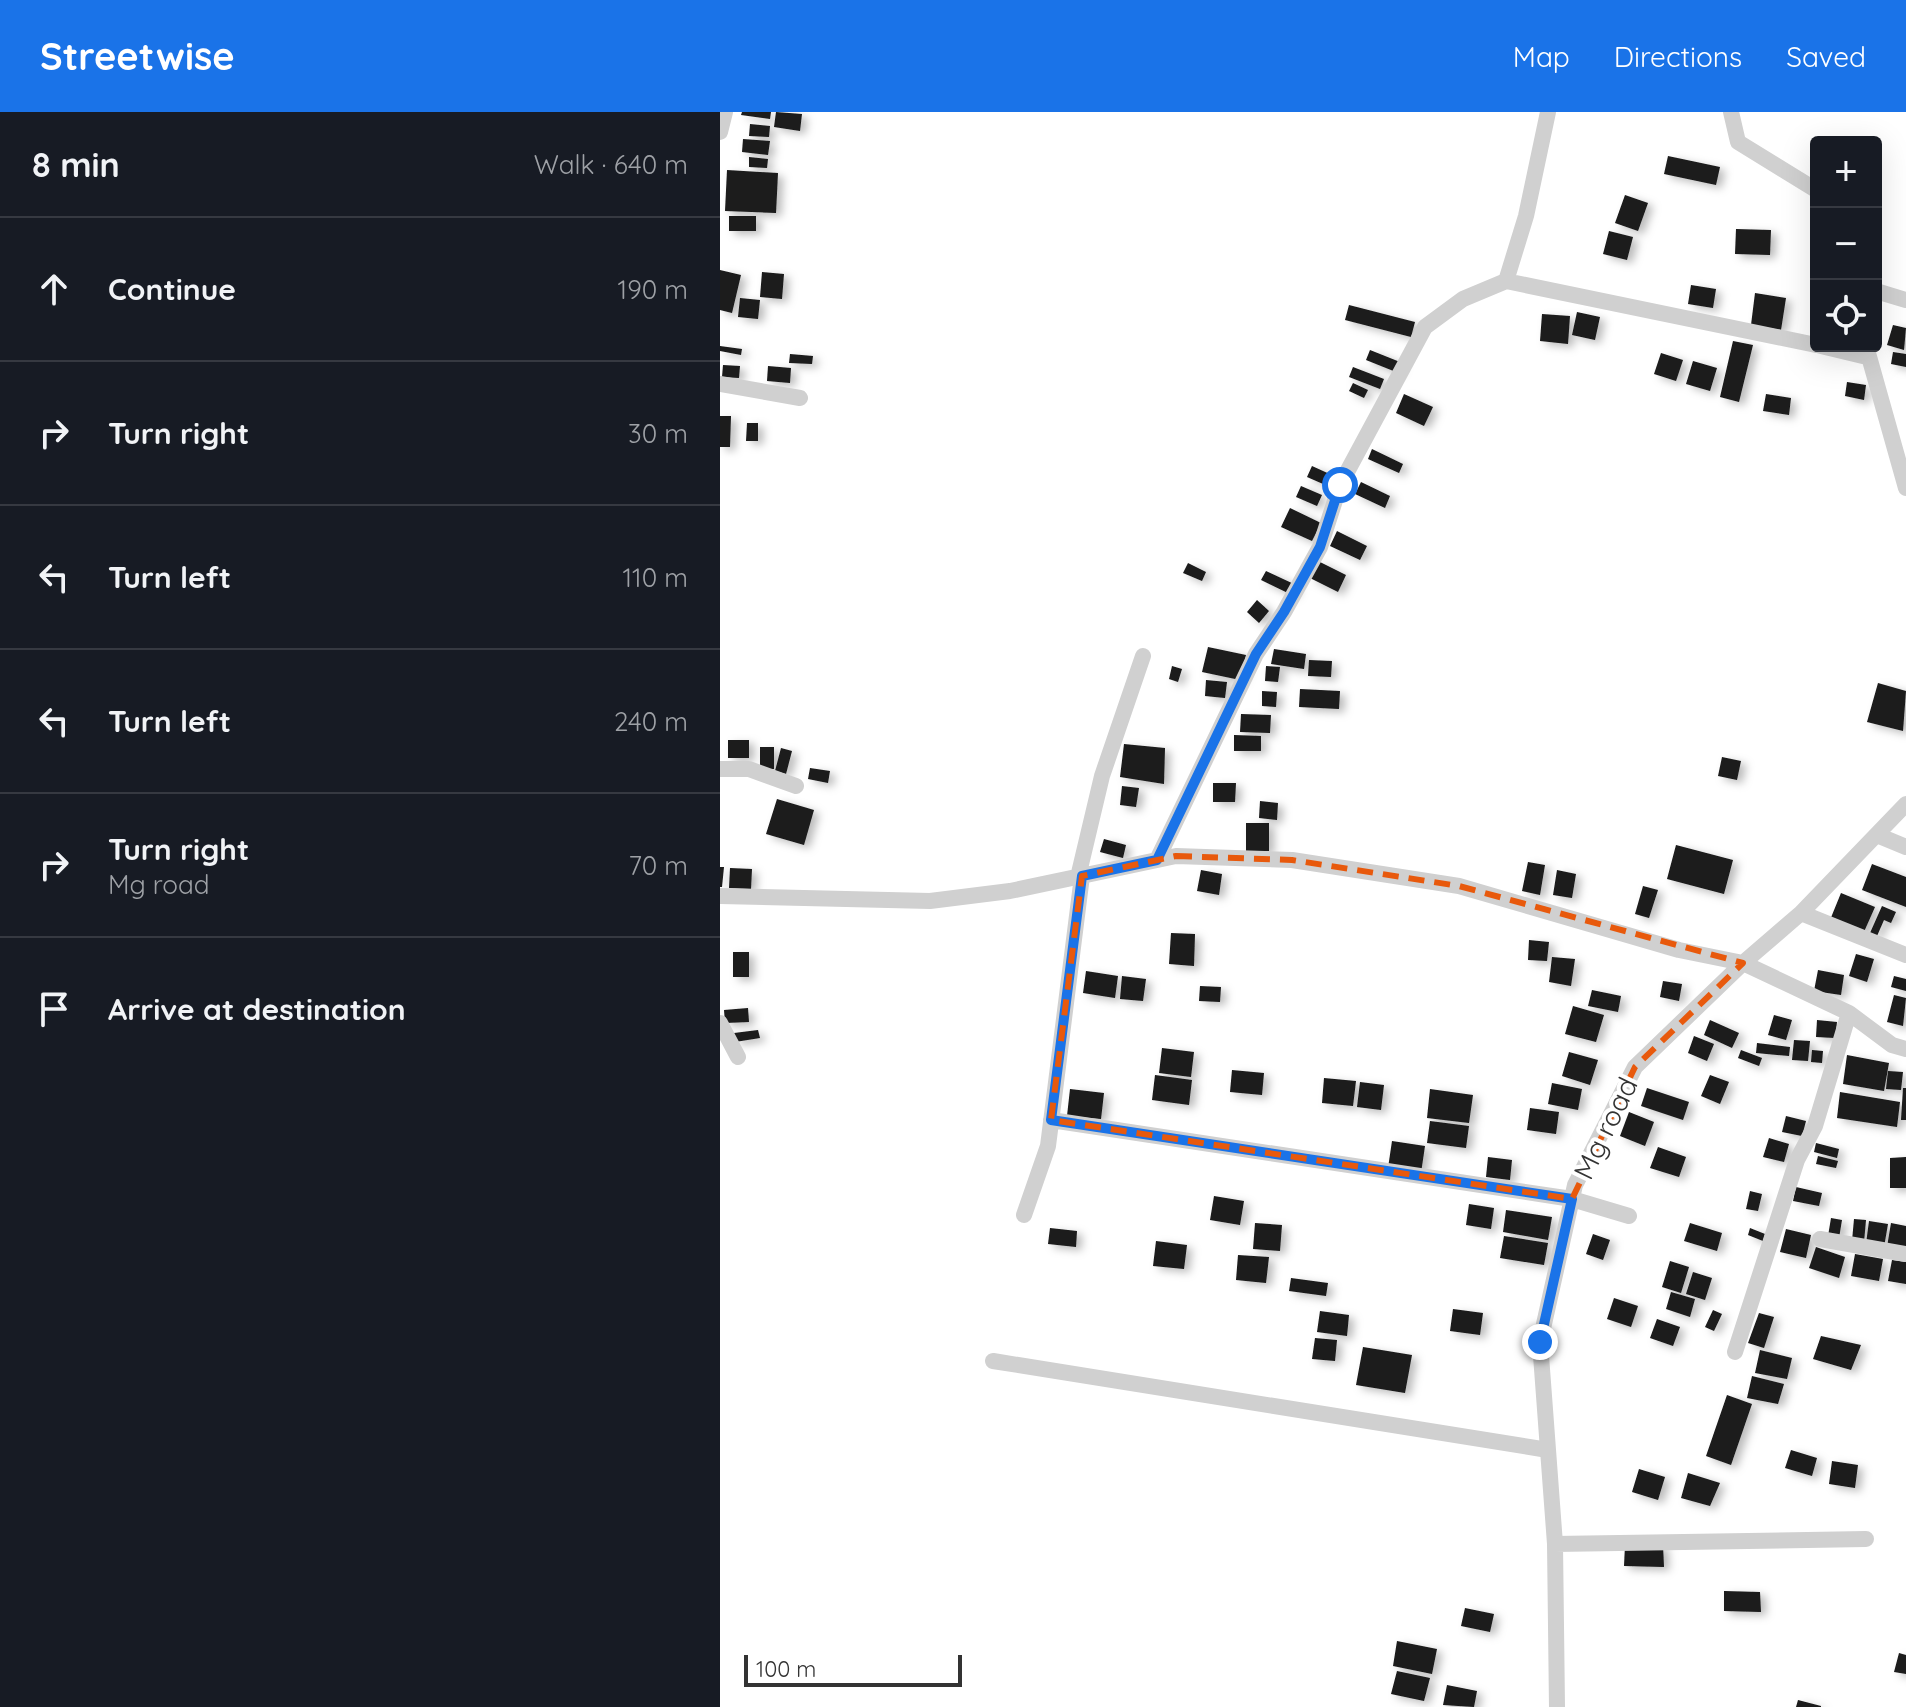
<!DOCTYPE html>
<meta charset="utf-8">
<style>
body{margin:0;font-family:Quicksand,sans-serif;background:#20242c;color:#f1f3f6}
.controls{position:absolute;right:24px;top:24px;display:grid;overflow:hidden;border-radius:8px;box-shadow:0 8px 32px #0002}
.controls button{width:72px;height:72px;display:grid;place-items:center;padding:0;border:0;border-bottom:2px solid #363941;background:#171b24;color:#f1f3f6;font:40px sans-serif}
.scale{position:absolute;left:24px;bottom:20px;width:218px;box-sizing:border-box;padding-left:8px;border:4px solid #333;border-top:0;font-size:22px;line-height:28px;white-space:nowrap;color:#333;-webkit-text-stroke:6px #fff;paint-order:stroke}
.stop{position:absolute;width:24px;height:24px;margin:-18px;border:6px solid #1a73e8;border-radius:50%;background:#fff}
.stop.end{background:#1a73e8;border-color:#fff;box-shadow:0 2px 8px #0008}
.list{margin:0;padding:0;list-style:none}
h2{display:flex;justify-content:space-between;align-items:center;height:104px;margin:0;padding:0 32px;font-size:34px}
h2 small{font-size:26px;font-weight:400;color:#9ea1a6}
.list li{display:grid;grid-template-columns:52px 1fr auto;gap:24px;align-items:center;box-sizing:border-box;height:144px;padding:0 32px;border-top:2px solid #363941}
.list b{display:block;font-size:30px;white-space:nowrap}
.list p{margin:0;font-size:26px;white-space:nowrap;color:#9ea1a6}
.list em{font-size:26px;font-style:normal;color:#9ea1a6}
.icon{flex:none;width:44px;height:44px;fill:none;stroke:currentColor;stroke-width:2;stroke-linecap:round;stroke-linejoin:round}
.map{position:relative;flex:none;width:1186px;height:1595px;overflow:hidden}
header{display:flex;align-items:center;gap:48px;box-sizing:border-box;height:112px;padding:0 40px;background:#1a73e8;color:#fff}
header strong{font-size:38px}
nav{display:flex;gap:44px;margin-inline-start:auto;font-size:28px}
main{display:flex}
aside{flex:1;background:#171b24}
.map>svg:first-child{display:block}
.building{fill:#1a1a1a;filter:url(#shadow)}
.lines{fill:none;stroke-linecap:round;stroke-linejoin:round}
.minor{stroke:#d0d0d0;stroke-width:16}
.route{stroke:#1a73e8;stroke-width:10}
.marked{fill:none;stroke:#e8590c;stroke-width:6;stroke-dasharray:16 10;stroke-linejoin:round}
.labels{text-anchor:middle;dominant-baseline:central;stroke-width:8;stroke-linejoin:round;paint-order:stroke}
.street-label{font-size:28px;fill:#333;stroke:#fff}
</style>
<header>
<strong>Streetwise</strong>
<nav><a>Map</a><a>Directions</a><a>Saved</a></nav>
</header>
<main>
<aside>
<h2>8 min<small>Walk · 640 m</small></h2>
<ul class="list">
<li><svg class="icon" aria-label="ahead" viewBox="0 0 24 24"><path d="M12 20V5M6 11l6-6 6 6"/></svg><div><b>Continue</b></div><em>190 m</em></li>
<li><svg class="icon" aria-label="right" viewBox="0 0 24 24"><path d="M7 20v-9h11M14 6l5 5-5 5"/></svg><div><b>Turn right</b></div><em>30 m</em></li>
<li><svg class="icon" aria-label="left" viewBox="0 0 24 24"><path d="M17 20v-9H6M10 6l-5 5 5 5"/></svg><div><b>Turn left</b></div><em>110 m</em></li>
<li><svg class="icon" aria-label="left" viewBox="0 0 24 24"><path d="M17 20v-9H6M10 6l-5 5 5 5"/></svg><div><b>Turn left</b></div><em>240 m</em></li>
<li><svg class="icon" aria-label="right" viewBox="0 0 24 24"><path d="M7 20v-9h11M14 6l5 5-5 5"/></svg><div><b>Turn right</b><p>Mg road</p></div><em>70 m</em></li>
<li><svg class="icon" aria-label="arrive" viewBox="0 0 24 24"><path d="M6 21V4h12l-3 4 3 4H6"/></svg><div><b>Arrive at destination</b></div></li>
</ul>
</aside>
<div class="map">
<svg width="1186" height="1595" viewBox="0 0 1186 1595">
<defs>
<filter id="shadow"><feDropShadow dx="5.5" dy="3.5" stdDeviation="4" flood-color="#0004"/></filter>
</defs>
<rect width="100%" height="100%" fill="#fff"/>
<path class="building" d="M22,0H51L50,7L21,3Z
M56,0L82,2L80,19L54,15Z
M30,12L50,14L49,25L29,24Z
M23,27L50,29L48,43L22,40Z
M948,44L1000,55L996,73L944,62Z
M29,45L48,47L47,56L29,55Z
M7,58L58,61L56,101L5,99Z
M905,83L928,91L918,119L895,111Z
M9,104H36V119H9Z
M1016,117L1051,118L1050,143L1015,142Z
M889,119L913,125L907,148L883,142Z
M0,158L21,163L12,201L0,198Z
M42,160L64,162L62,187L40,185Z
M971,173L996,177L993,196L968,192Z
M1035,181L1066,186L1061,218L1031,213Z
M20,186L40,188L38,207L18,205Z
M629,193L695,210L691,225L625,208Z
M857,200L880,205L875,228L852,223Z
M822,202L850,204L848,232L820,229Z
M1173,213L1186,216L1184,238L1167,233Z
M1013,229L1033,233L1019,290L1000,285Z
M0,234L22,237L21,243L0,239Z
M650,238L680,250L676,260L646,248Z
M1173,240L1186,242V255L1171,252Z
M941,241L963,248L956,269L934,262Z
M70,242L93,244L92,252L69,251Z
M973,249L997,256L990,279L966,272Z
M3,253L20,254L19,266L2,265Z
M48,254L71,256L70,271L47,269Z
M633,255L664,267L660,277L629,265Z
M1127,270L1146,273L1144,288L1125,284Z
M633,271L648,278L644,286L629,279Z
M684,282L713,295L704,314L676,301Z
M1046,282L1071,286L1069,303L1043,299Z
M0,304H11L10,335H0Z
M27,311H38V329H26Z
M652,337L683,352L679,361L648,347Z
M592,354L614,364L610,375L587,365Z
M641,370L670,384L665,396L635,382Z
M581,374L602,383L597,394L576,385Z
M570,396L601,411L592,429L561,415Z
M617,419L647,434L640,448L610,434Z
M598,449L626,463L618,480L590,466Z
M468,451L486,460L482,469L463,461Z
M546,459L576,473L572,483L541,468Z
M537,488L549,499L539,511L527,500Z
M488,535L526,543L520,568L482,560Z
M554,537L586,542L584,557L551,552Z
M589,548L612,549L611,565L588,564Z
M452,554L462,557L458,570L449,567Z
M546,554L560,555L558,570L545,569Z
M486,568L507,570L505,586L485,584Z
M1158,571L1186,579L1183,619L1147,610Z
M580,577L620,579L619,597L579,595Z
M542,579L557,580L556,595L542,594Z
M521,602L551,603L550,621L520,620Z
M514,623L541,624V639H514Z
M8,628H29V646H8Z
M404,632L445,636L444,672L400,665Z
M40,635H54V657H40Z
M61,636L72,639L66,662L55,659Z
M1002,645L1021,649L1017,668L998,664Z
M90,656L110,659L108,671L88,667Z
M493,671H516L515,690H493Z
M402,674L419,676L416,695L400,693Z
M57,687L94,698L84,733L46,722Z
M540,689L558,691L557,708L539,706Z
M526,711H549V739H526Z
M384,727L406,733L403,746L380,740Z
M956,733L1013,748L1004,782L947,767Z
M808,750L825,753L820,783L802,779Z
M1152,752L1186,765V795L1142,778Z
M0,755H4L2,775H0Z
M10,756L32,757L31,777L9,776Z
M481,758L502,762L499,783L477,779Z
M837,758L856,762L852,786L833,783Z
M923,774L938,778L929,806L915,802Z
M1121,781L1155,795L1143,822L1110,808Z
M1162,794L1176,800L1171,811L1164,808L1157,824L1150,821Z
M451,821L475,822L474,854L449,852Z
M809,828L829,830L827,849L808,848Z
M13,840H29V865H13Z
M1136,842L1154,847L1147,870L1129,864Z
M832,845L855,847L851,874L829,870Z
M1098,858L1124,863L1121,883L1094,879Z
M366,859L398,864L395,886L363,881Z
M402,864L426,867L423,889L400,887Z
M1174,864L1186,867V879L1171,875Z
M943,869L962,872L959,889L940,885Z
M480,874L501,875L500,890L479,889Z
M872,878L901,884L898,900L868,894Z
M1174,883L1186,886L1183,914L1167,910Z
M853,894L884,903L876,930L845,922Z
M28,896L29,910L5,911L4,898Z
M1054,903L1072,908L1066,928L1048,923Z
M990,908L1019,921L1012,936L984,923Z
M1097,908L1117,910L1115,926L1096,925Z
M38,918L40,926L15,930L14,921Z
M974,924L994,932L987,949L968,941Z
M1074,928L1090,929L1088,949L1072,948Z
M1037,931L1070,935L1069,944L1036,941Z
M442,936L474,940L471,965L439,961Z
M1021,938L1042,946L1039,954L1018,946Z
M1092,938L1103,939L1102,951L1091,950Z
M849,940L878,948L870,973L842,964Z
M1127,943L1169,951L1164,979L1123,972Z
M512,958L544,961L542,983L510,980Z
M1168,959L1183,960L1181,978L1166,977Z
M435,963L472,968L469,993L432,988Z
M990,963L1009,970L1000,992L981,984Z
M604,966L636,969L633,994L602,991Z
M640,970L664,973L661,998L637,995Z
M832,971L862,977L858,998L828,992Z
M927,976L969,990L963,1008L921,994Z
M1183,976H1186V1008H1181Z
M350,977L384,981L381,1007L347,1004Z
M710,977L753,983L749,1011L707,1006Z
M1120,980L1180,990L1177,1015L1117,1006Z
M810,996L839,1000L836,1022L807,1018Z
M909,1000L934,1010L925,1034L900,1024Z
M1066,1004L1086,1009L1082,1024L1062,1020Z
M710,1009L749,1014L746,1036L707,1031Z
M1049,1026L1069,1032L1064,1050L1043,1045Z
M672,1029L705,1034L701,1061L668,1056Z
M1096,1031L1119,1037L1117,1046L1094,1040Z
M938,1035L966,1045L959,1065L930,1056Z
M1098,1044L1118,1049L1116,1056L1096,1052Z
M768,1045L792,1048L790,1068L766,1065Z
M1186,1045V1076H1170V1046Z
M1076,1075L1102,1081L1099,1094L1073,1089Z
M1030,1079L1042,1082L1038,1099L1026,1097Z
M494,1084L524,1089L520,1113L490,1108Z
M749,1092L774,1096L771,1117L746,1113Z
M786,1098L832,1105L828,1128L783,1120Z
M1111,1106L1122,1108L1119,1126L1108,1124Z
M1134,1107L1146,1108L1144,1130L1132,1129Z
M1149,1109L1168,1112L1164,1135L1146,1132Z
M535,1111L562,1113L560,1139L533,1137Z
M970,1111L1002,1121L997,1139L964,1129Z
M1171,1111L1186,1114V1138L1167,1135Z
M330,1116L357,1119L356,1135L328,1132Z
M1030,1116L1045,1122L1043,1129L1028,1123Z
M1066,1117L1091,1123L1086,1146L1060,1140Z
M873,1122L890,1128L883,1148L866,1142Z
M784,1124L828,1131L824,1153L780,1146Z
M436,1129L467,1133L464,1157L433,1154Z
M1096,1135L1125,1145L1119,1166L1089,1156Z
M1135,1142L1163,1147L1159,1169L1131,1164Z
M518,1143L549,1145L546,1171L516,1168Z
M1172,1148L1186,1150V1172L1168,1169Z
M950,1149L969,1155L961,1181L942,1175Z
M973,1160L992,1166L985,1188L966,1182Z
M571,1166L608,1171L606,1184L569,1179Z
M951,1180L975,1187L970,1205L946,1197Z
M894,1186L918,1194L911,1215L887,1207Z
M733,1197L763,1201L760,1223L730,1219Z
M993,1198L1002,1202L994,1219L985,1215Z
M600,1199L629,1203L627,1224L597,1220Z
M1039,1201L1054,1205L1044,1236L1028,1231Z
M937,1207L960,1215L953,1234L930,1226Z
M1101,1224L1141,1233L1131,1258L1093,1247Z
M595,1226L617,1228L615,1249L592,1247Z
M643,1235L692,1243L685,1281L636,1273Z
M1040,1238L1072,1246L1067,1267L1035,1261Z
M1032,1264L1064,1272L1058,1292L1027,1286Z
M1007,1283L1032,1292L1011,1353L986,1344Z
M1071,1338L1097,1346L1092,1364L1065,1356Z
M1112,1349L1138,1353L1135,1376L1109,1372Z
M919,1357L945,1365L938,1388L912,1380Z
M968,1361L1000,1371L990,1394L961,1386Z
M905,1433H943L944,1455L904,1454Z
M1004,1479L1040,1480L1041,1500L1004,1499Z
M745,1496L774,1502L770,1520L741,1514Z
M677,1529L717,1537L712,1562L673,1554Z
M1179,1541L1186,1543V1562L1174,1560Z
M677,1559L710,1566L704,1589L671,1582Z
M727,1573L757,1579L754,1595L723,1593Z
M1078,1588L1101,1594V1595H1076Z"/>
<g class="lines">
<path class="minor" d="M1011,0L1018,30L1096,78
M0,20L5,0
M786,169L806,104L828,0
M1156,179L1186,188
M1101,234L1147,245
M1146,234L1186,376
M0,272L80,286
M0,657H29L76,674
M1157,723L1186,735
M437,748L536,542L564,500L600,435L620,373L705,215L743,187L786,169L1096,233
M358,765L382,664L423,544
M0,784L210,789L290,779L456,744L572,748L739,774L959,838L1023,851L1129,901L1172,933L1186,937
M1081,801L1186,843
M0,911L18,945
M331,1008L852,1087L909,1104
M304,1103L328,1034L362,764
M1100,1127L1186,1142
M1015,1240L1077,1048L1095,1014L1129,901
M273,1249L828,1338
M835,1432L1146,1427
M837,1595L835,1432L820,1230L855,1073L915,955L1023,851L1081,801L1186,692"/>
</g>
<g class="lines">
<path class="route" d="M620,373L600,435L564,500L536,542L437,748L362,764L331,1008L852,1087L820,1230"/>
</g>
<path class="marked" d="M456,744L572,748L739,774L1023,851L915,955L852,1087L331,1008L362,764Z"/>
<g class="labels">
<g class="street-label">
<text transform="translate(885 1016) rotate(-64)">Mg road</text>
</g>
</g>
</svg>
<div class="controls">
<button>+</button>
<button>−</button>
<button><svg class="icon" aria-label="locate" viewBox="0 0 24 24"><circle cx="12" cy="12" r="6"/><path d="M12 2v4M12 18v4M2 12h4M18 12h4"/></svg></button>
</div>
<div class="scale">100 m</div>
<div class="stop" style="left:620px;top:373px"></div>
<div class="stop end" style="left:820px;top:1230px"></div>
</div>
</main>
